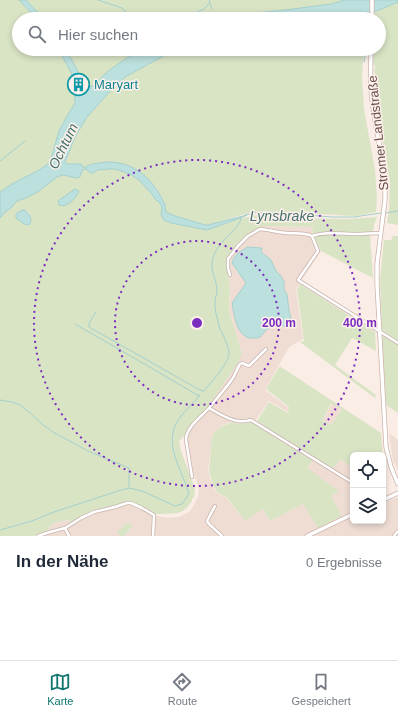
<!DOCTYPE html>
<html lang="de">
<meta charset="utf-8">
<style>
body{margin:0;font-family:Arial,sans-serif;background:#f2f2f3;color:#1f2937}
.controls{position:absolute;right:12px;bottom:12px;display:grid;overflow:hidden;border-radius:6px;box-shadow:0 2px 6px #0003}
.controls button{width:36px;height:36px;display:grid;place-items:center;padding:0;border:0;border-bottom:1px solid #e0e1e3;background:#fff;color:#1f2937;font:20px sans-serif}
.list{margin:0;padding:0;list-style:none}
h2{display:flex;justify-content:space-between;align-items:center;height:52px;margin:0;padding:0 16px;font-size:17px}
h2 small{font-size:13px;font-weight:400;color:#747a83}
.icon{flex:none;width:22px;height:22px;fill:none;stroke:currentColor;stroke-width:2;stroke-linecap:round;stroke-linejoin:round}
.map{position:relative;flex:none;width:398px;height:536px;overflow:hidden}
.search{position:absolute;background:#fff;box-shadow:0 2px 6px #0003;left:12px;right:12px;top:12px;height:44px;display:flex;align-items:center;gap:10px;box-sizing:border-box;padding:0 14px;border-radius:22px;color:#747a83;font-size:15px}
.sheet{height:124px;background:#fff}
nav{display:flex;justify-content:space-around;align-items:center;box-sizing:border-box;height:56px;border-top:1px solid #e0e1e3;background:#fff;font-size:11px;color:#747a83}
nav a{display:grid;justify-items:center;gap:2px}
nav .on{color:#0f766e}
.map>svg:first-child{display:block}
.residential{fill:#efddd4;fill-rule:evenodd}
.green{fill:#d9e4c5;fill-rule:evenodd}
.water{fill:#bce0dd;stroke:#a4d0cd}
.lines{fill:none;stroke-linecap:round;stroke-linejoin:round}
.stream{stroke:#a4d0cd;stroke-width:1}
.street-casing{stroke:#c8b3ad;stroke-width:4}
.secondary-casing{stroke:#cdb4ad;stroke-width:5}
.street{stroke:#fff;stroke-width:2.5}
.secondary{stroke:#fff;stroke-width:3.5}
.ring{fill:none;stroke:#7b2cbf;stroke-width:2;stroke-dasharray:2 4}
.labels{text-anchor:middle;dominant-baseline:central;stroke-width:3;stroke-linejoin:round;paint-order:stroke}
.culture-label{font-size:13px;fill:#0d838f;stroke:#fcf1ea;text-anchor:start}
.street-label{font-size:13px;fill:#6e524e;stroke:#fcf1ea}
.water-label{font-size:14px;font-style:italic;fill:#447270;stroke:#fcf1ea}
.centre{fill:#7b2cbf;stroke:#fcf1ea;stroke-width:2}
.ring-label{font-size:12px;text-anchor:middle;font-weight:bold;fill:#7b2cbf;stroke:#fcf1ea;stroke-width:3;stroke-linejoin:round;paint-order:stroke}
</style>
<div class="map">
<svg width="398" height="536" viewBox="0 0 398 536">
<rect width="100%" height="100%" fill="#f9ede5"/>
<path class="residential" d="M261,226L313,227L312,234L321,251L296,289L303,339L289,347L265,390L289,408L288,412L269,401L256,420L239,424L232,421L220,427L213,434L211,444L208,471L212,485L216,492L226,498L245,521L263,509L270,521L303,504L307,468L314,459H340L353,468V521H383V500L385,502L398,497V536H124L133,526L117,532L120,536H40L67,528L94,513L122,505L130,504L147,511L153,515L166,518L179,517L189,512L192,508L198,497L199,491L197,482L191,470L185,435L242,354L229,309L230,287L226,259L242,239ZM247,247L261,252L271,260L276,271L281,276L284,282V290L287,294L289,311L291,319L267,329L260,337L256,338L247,337L240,330L234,314L232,303L246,283L232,264L234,257L236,254Z
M332,403L342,409L331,425L323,420Z
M389,433L398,440V470L393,461Z
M70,520L71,524L65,527L47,531L52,524L58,522Z"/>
<path class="green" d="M0,0H19L37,19H19V49H58L71,72L74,82L75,103L66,118L59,131L52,155L48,164L39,170L0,192Z
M26,0H345L331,4L285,10L225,16C216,15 211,14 202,19H44Z
M398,2V225L387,223L389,210L390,182L376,102L374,84L375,65H373L374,49H379V19H375V11Z
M66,49H144L134,53L125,59L107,72L93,87H89L83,84L77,70Z
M176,49H364L362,77L364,109L375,170L377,198L376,212L355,216L265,211L248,213L208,225H205L172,215L171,214L166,212L165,208V205L156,187L115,162L91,164L88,167L85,168L66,164L65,162L75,137L87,117L113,88L125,77Z
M85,169L95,171L101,169L105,170L106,169H115L130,174L138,179L152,194L155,199L158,201L162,208L161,211L171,223L207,230L241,218L259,215L283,218L346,219L377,217L374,225L373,232C353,234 332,232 312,234L313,227L261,226L242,239L226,259L230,287L229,310L242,354L237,364L207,408L193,423L185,435L179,441L181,451L195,489L194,498H192V501L187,508L183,511L178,513L164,514H155L151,511L134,503L127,502L92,512L71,524L70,520L58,522L52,524L47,531L34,536H0V218L6,211L11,208L17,201L28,197L39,191L57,177L63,175L70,177H80L82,170ZM26,210L29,213L31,219L29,225L24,224L19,221Z
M345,234L360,235L370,234L373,278L321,251L315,239L316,236L319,235Z
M393,236H398V413L386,405L383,359L380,280L384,240H391Z
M300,284L375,332L376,351L352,338L335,365L376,395L375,398L300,342L304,341L297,289Z
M279,367H281L381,433L383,455H353V468L340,459L332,470L257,421L269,402L288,413L289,407L266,389ZM331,403L342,409L331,425L323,420Z
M232,422L238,424L251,422L313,460L307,468L339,491L331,496L342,516L318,528L303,504L270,521L263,509L245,521L227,498L217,492L213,485L209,472L211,444L213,434L219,428Z
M128,522L133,526L124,536H120L117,532Z"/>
<path class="water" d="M19,0H26L44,19H37Z
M345,0H398V2L379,10L366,14L328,19H202L214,14L225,16L285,10L331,4Z
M58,49H66L77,70L83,84L89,87L93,86L107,72L125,59L134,53L144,49H176L125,77L113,88L87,117L75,137L65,162L66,164H81L82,165V167C87,168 86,166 90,165C94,163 101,163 106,162C135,161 154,180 165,205V208L166,212L171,214L172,215L205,225H208L247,215L235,220L207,230L171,223L164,220L162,217L161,214L162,208L161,205L158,201L155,199L152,194L138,179L130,174L115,169H106L105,170C101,169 97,169 94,173H91L88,171V170L85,169L82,170L80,177L76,178L63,175L57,177L39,191L28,197L17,201L11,208L6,211L0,218V192L12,184L39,170L48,164L52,155L59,131L66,118L75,103L74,82L71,72Z
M75,189L79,191L78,193C74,200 67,208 59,205L58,201Z
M22,210H25C30,215 33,220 29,225L24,224L16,218V214Z
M247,247L262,248L261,252L271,260L276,271L281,276L284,282V290L287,294L289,311L291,319L288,324L285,327L281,324C278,324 269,328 266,330C264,332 263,335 260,337C259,338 255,338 253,338C237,339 234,315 232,303L246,283L232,263C235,253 239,253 247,247Z"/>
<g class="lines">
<path class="stream" d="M98,0L122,8L133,19
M209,0L212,9
M183,19L204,9L210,3
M367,19L368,14
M364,62L366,49
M0,161L25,141
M385,213L398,211
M245,215L254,213L269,212L332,217H354L381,213
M96,312L89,323V327L198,389L203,391
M75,324L153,369L199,396
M203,392C210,384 227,365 229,355C230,348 223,335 220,329C219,324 217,319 216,314C215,310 215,306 215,302C215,298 217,294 217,290C217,281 211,273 212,263C214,242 240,230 241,218
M0,400L12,402L20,405L29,412L43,425L53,432L88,451L129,468V487
M0,530L32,521L54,512L118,491L129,488L142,491L175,506L182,504L189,494L188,491C181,468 164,445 177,422C183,412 193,404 200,395"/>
<defs>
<path id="street" d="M312,236L318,251L298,280L398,343
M230,275L228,268V259L238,246L248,236L260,229C269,230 277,232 286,233C294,234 304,232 312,236C325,231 341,234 356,234C364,234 372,233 381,233
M209,408C218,413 228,420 238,421C243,422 247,421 251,420L353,483
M192,477L186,440C186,427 201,417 209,408C217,398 226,388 233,378C235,374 237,369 240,364L242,363L249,366L266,349
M215,506L207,521L209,524L222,536
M65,528L69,536
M38,536L50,532L65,528L70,525L81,518L94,512L115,507L127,503H131L142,508L154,515L153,536
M394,536L398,531"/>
<path id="secondary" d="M372,19V0
M371,49C371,62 370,76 371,89C373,118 380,146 385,174V200L377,264V284L386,447L391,467L398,484
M383,500L398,493
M307,536L353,514"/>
</defs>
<use href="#street" class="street-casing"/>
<use href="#secondary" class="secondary-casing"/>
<use href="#street" class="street"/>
<use href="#secondary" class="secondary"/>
</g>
<g class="ring">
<circle cx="197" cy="323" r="82"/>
<circle cx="197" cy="323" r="163"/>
</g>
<defs>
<symbol id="building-ring" viewBox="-11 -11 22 22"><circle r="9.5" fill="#fcf1ea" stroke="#0f9aa8" stroke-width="1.5"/><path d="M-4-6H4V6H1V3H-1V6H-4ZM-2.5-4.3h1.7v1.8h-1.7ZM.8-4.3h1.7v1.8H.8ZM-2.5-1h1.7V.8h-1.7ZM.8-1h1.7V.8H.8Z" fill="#0f9aa8"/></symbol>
</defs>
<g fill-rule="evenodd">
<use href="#building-ring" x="66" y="72" width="25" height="25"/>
</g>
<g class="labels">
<g class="culture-label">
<text x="94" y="84">Maryart</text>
</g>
<g class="street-label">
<text transform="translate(378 133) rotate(-96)">Stromer Landstraße</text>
</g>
<g class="water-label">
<text transform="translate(63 146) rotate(-64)">Ochtum</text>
<text x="282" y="216">Lynsbrake</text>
</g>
</g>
<circle cx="197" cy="323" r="6" class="centre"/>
<g class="ring-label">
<text x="279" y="327">200 m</text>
<text x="360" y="327">400 m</text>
</g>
</svg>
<div class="controls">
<button><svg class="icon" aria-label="locate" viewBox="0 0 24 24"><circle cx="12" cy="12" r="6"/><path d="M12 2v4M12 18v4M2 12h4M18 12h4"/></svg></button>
<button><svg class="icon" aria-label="layers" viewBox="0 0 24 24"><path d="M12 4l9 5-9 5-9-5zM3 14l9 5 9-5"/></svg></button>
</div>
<div class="search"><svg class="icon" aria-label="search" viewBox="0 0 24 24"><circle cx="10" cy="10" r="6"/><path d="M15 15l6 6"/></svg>Hier suchen</div>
</div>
<section class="sheet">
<h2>In der Nähe<small>0 Ergebnisse</small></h2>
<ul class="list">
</ul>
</section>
<nav>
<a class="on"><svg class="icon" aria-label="map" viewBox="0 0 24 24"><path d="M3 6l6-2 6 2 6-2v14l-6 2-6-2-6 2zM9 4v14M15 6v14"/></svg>Karte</a>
<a><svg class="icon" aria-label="directions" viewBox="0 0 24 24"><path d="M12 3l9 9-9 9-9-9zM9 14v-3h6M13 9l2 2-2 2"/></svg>Route</a>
<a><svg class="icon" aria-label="saved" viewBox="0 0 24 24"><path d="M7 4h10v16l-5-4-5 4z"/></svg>Gespeichert</a>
</nav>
